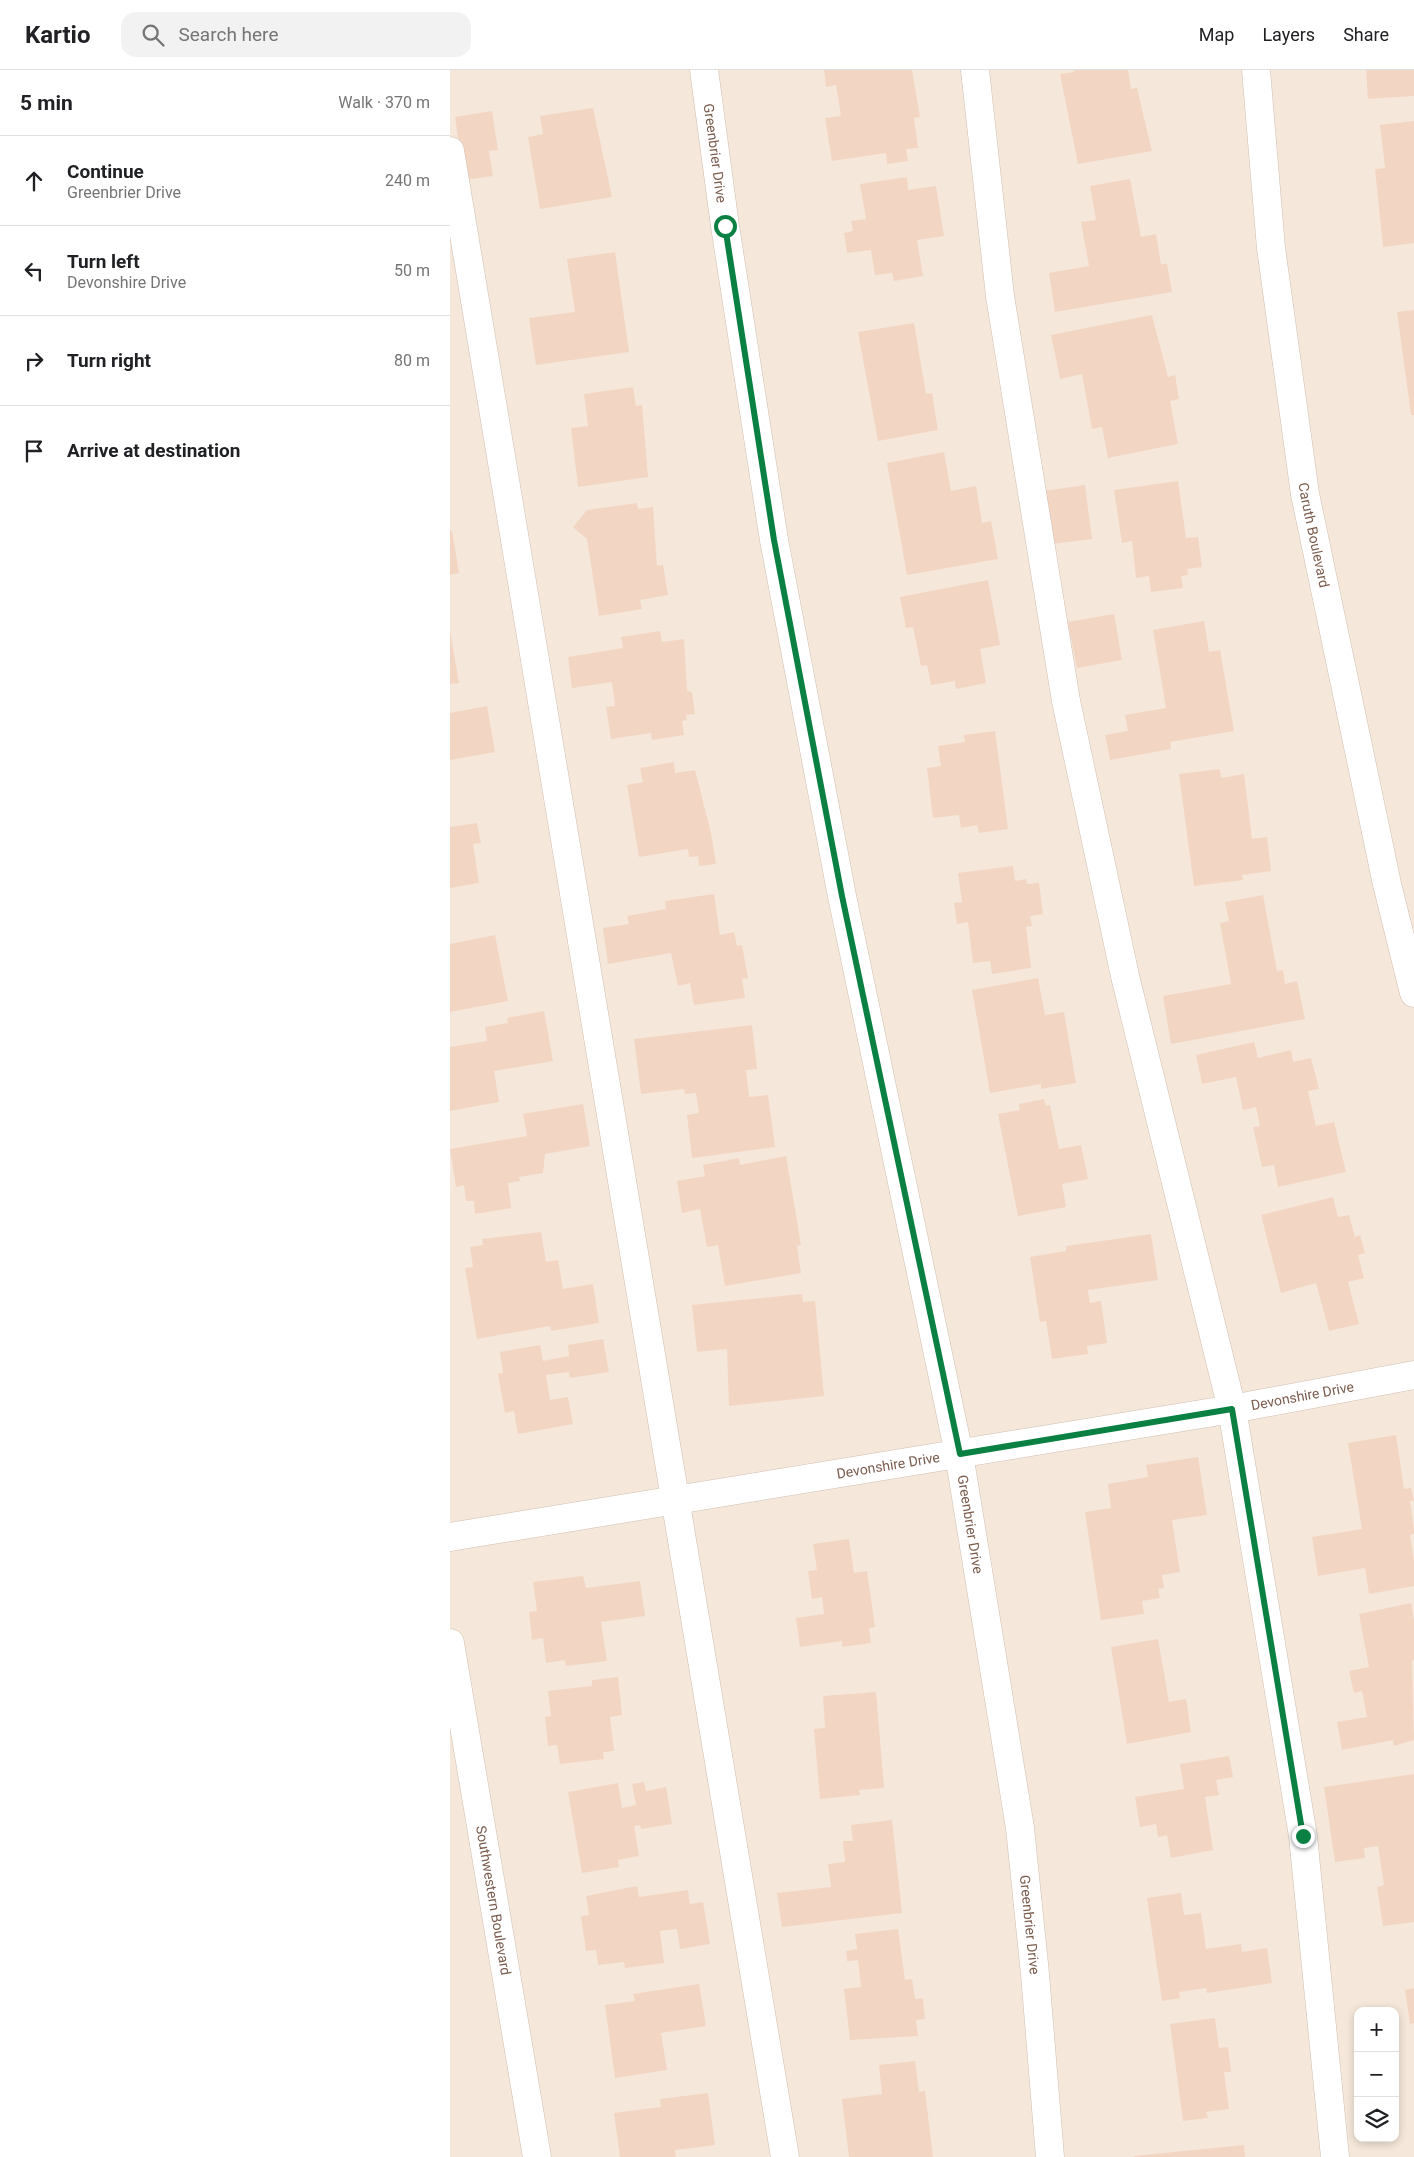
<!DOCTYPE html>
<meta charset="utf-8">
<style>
body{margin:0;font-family:Roboto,sans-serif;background:#f2f2f2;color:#202124}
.controls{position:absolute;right:15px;bottom:15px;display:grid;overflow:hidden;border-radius:10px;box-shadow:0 2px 8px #0003}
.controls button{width:45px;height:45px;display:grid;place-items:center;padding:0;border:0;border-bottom:1px solid #e0e0e0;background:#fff;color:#202124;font:25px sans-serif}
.stop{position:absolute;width:15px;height:15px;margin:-11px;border:4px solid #0b8043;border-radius:50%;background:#fff}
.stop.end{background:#0b8043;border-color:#fff;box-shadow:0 1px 5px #0008}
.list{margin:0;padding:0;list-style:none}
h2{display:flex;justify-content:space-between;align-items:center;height:65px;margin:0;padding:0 20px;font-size:21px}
h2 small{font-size:16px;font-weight:400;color:#757577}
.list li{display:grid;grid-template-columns:32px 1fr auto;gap:15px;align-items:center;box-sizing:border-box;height:90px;padding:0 20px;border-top:1px solid #e0e0e0}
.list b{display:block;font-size:19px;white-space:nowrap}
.list p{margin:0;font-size:16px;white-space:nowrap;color:#757577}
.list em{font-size:16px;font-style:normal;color:#757577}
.icon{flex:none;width:28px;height:28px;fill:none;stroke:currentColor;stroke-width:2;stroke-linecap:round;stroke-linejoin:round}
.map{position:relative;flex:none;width:964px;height:2087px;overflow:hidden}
header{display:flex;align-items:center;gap:30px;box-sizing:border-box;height:70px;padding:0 25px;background:#fff;border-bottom:1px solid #e0e0e0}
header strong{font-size:24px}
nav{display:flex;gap:28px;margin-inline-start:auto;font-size:18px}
.search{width:350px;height:45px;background:#f2f2f2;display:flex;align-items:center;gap:12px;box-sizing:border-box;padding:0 18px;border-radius:15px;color:#757577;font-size:19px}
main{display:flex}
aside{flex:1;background:#fff}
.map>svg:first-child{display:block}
.residential{fill:#f5e8da;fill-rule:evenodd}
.building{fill:#f3d5c3}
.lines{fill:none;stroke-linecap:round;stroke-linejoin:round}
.minor-casing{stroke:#d1beb0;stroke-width:29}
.minor{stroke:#fff;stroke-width:28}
.route{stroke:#0b8043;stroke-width:6}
.labels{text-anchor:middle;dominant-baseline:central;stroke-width:4.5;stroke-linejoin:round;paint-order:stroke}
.street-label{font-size:14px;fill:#7a5c4d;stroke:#fffaf3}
</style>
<header>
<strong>Kartio</strong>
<div class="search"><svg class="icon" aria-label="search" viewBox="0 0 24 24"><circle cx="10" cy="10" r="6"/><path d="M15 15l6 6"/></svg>Search here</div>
<nav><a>Map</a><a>Layers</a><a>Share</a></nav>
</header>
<main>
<aside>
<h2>5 min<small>Walk · 370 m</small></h2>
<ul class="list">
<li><svg class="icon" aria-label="ahead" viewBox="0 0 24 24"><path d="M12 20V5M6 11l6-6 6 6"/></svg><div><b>Continue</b><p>Greenbrier Drive</p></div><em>240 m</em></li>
<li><svg class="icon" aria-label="left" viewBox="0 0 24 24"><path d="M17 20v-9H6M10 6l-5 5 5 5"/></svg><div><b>Turn left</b><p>Devonshire Drive</p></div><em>50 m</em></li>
<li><svg class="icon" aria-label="right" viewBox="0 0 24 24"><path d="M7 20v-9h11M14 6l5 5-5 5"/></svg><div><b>Turn right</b></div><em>80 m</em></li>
<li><svg class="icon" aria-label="arrive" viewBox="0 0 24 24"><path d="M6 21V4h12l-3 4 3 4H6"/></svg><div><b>Arrive at destination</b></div></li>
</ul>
</aside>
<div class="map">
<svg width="964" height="2087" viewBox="0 0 964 2087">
<rect width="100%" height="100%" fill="#fdf6ec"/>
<path class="residential" d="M0,0H964V2087H0ZM908,1941H945V2068H908Z"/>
<path class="building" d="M374,0H462L470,47L464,48L468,78L456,79L458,91L437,94L436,83L382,91L375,48L391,46L386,15L376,17Z
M624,0H678L681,19L687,18L702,81L628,94L610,4L624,2Z
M916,0H964V26L918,29Z
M143,38L162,127L90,139L78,67L93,64L90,46Z
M42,41L48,80L39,81L43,106L14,110L5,47Z
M964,51V173L933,177L925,99L935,98L930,55Z
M457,107L458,120L486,116L494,166L467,170L473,206L444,211L442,203L425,205L421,180L397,183L394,163L403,161L401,151L416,149L410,114Z
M680,109L691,167L706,164L711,194H717L722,222L605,242L599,203L639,196L631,152L646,150L640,116Z
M165,182L179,282L86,295L79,248L125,242L117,189Z
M964,240V345H961L947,242Z
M702,245L718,307L725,305L729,329L720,331L728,374L658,388L652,357L642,359L632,304L610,309L601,265Z
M464,253L476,324L482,323L488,360L428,371L408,262Z
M183,317L186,336L192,335L198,407L128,417L121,358L138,356L134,324Z
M494,382L501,421L526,416L532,453L541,451L548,489L457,505L437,393Z
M728,411L736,468L748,467L752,497L737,499L738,505L731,506L733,518L701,522L699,506L686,508L682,471L672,473L664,420Z
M635,415L642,469L602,474L594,421Z
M187,433L188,439L203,437L207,496L213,495L218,525L190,530L192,539L149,546L137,469L123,457L137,440Z
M0,461H2L9,503L0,505Z
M538,510L550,575L530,579L536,613L506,619L505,611L481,615L477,595L471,596L463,557L456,558L450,527Z
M664,544L672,590L627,598L618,552Z
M754,551L759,582L770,580L784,661L720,672L721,679L660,690L655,665L678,661L675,645L716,638L703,560Z
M0,560L9,613L0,614Z
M210,561L212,572L234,569L237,621L242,622L245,644L236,645L237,650L232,651L234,665L202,670L201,663L161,669L156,637L165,636L162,612L122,618L118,587L173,578L171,567Z
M37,636L45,682L0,690V643Z
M545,661L558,759L529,763L527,755L511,758L509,745L483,748L477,698L491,696L488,676L515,672L514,665Z
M224,692L225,703L245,700L261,763L266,794L249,796L248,786L239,787L238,779L189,787L177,715L193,712L190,698Z
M770,699L771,708L794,704L802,769L817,767L821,801L792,805L793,810L744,816L729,704Z
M27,753L31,773L23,774L29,813L0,818V757Z
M563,796L565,811L576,809L577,814L589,813L593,844L580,846L582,856L576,857L581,898L542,904L540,891L523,893L518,852L507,854L504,833L512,832L508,803Z
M264,824L270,865L284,862L287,876L292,875L298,908L292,909L295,928L244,935L240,913L228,916L221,883L158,894L153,858L179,854L177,846L216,839L215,831Z
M813,825L827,901L833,900L835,914L847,911L855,949L721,974L713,926L781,914L770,853L779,851L775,832Z
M45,865L58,931L0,942V874Z
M588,908L595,945L614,942L626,1013L591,1019V1014L540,1023L522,920Z
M94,941L103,991L44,1001L49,1032L0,1041V977L37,971L35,957L58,953L57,948Z
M302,955L307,999L296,1000L299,1027L318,1025L325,1077L242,1088L237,1045L249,1043L246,1023L235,1024L234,1019L191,1024L184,969Z
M804,972L808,988L841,980L843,992L861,988L869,1019L858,1021L866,1056L884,1052L896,1102L828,1117L824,1095L812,1097L803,1057L810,1056L806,1037L793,1040L786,1007L752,1014L746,985Z
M594,1029L596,1036L600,1035L609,1079L631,1075L638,1109L612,1114L616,1137L568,1146L548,1044L570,1040L569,1034Z
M133,1034L140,1076L95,1084L93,1103L69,1107L70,1111L58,1113L61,1138L25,1144L24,1131H16L14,1115L6,1117L0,1079L77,1066L73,1044Z
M336,1086L351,1175L347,1176L351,1203L275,1216L268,1175L257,1177L250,1139L232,1143L227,1111L255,1106L253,1095L289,1088L290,1095Z
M883,1127L888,1147L899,1145L905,1167L910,1165L915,1183L908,1185L914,1208L898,1212L909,1254L879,1261L866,1213L831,1223L811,1145Z
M91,1162L96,1192L108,1190L113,1219L143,1214L149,1253L101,1261L100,1256L27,1269L15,1198L23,1197L20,1177L33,1175L32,1169Z
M701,1164L708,1210L638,1220L640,1233L651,1231L657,1273L637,1276L638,1284L602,1289L596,1251L590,1252L580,1187L616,1181V1176Z
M352,1224L353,1232L365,1231L374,1326L279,1336L277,1279L247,1282L242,1235Z
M153,1269L159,1302L120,1308L119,1302L96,1305L100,1330L118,1327L123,1354L68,1364L64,1341L55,1343L48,1304L53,1303L50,1282L90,1275L93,1291L119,1286L118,1275Z
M946,1365L954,1419L961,1418L964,1431H960L964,1459V1464L960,1465L964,1490V1516L919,1524L915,1498L868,1506L862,1467L912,1459L898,1373Z
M748,1387L757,1445L722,1450L730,1502L712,1505L714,1518L708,1519L710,1528L692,1531L694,1544L651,1550L635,1442L661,1438L658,1414L698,1407L696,1395Z
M399,1469L404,1503L417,1501L425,1557L419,1558L421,1573L392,1577V1571L350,1577L346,1548L374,1544L372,1527L362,1529L358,1501L367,1500L363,1474Z
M133,1506L136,1518L190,1511L195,1546L151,1552L157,1591L116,1596L115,1590L96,1593L93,1568L82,1570L79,1542L87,1541L83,1512Z
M961,1533L964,1551V1590L962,1591L964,1670L944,1676L943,1670L892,1680L887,1652L917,1647L912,1621L904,1623L899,1601L919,1597L909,1544Z
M708,1569L719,1632L736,1629L741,1662L677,1674L661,1577Z
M168,1607L172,1645L160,1647L164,1681L153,1682L154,1689L110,1694L107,1675L98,1676L95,1647L101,1646L98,1621L142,1616V1610Z
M426,1622L434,1718L409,1720L410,1725L370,1729L364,1659L375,1658L373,1626Z
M779,1686L783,1707L766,1710L769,1725L755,1727L763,1780L721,1788L717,1765L708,1767L706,1754L690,1757L685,1727L734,1719L730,1694Z
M964,1704V1852L933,1856L927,1817L934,1815L928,1776L914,1778L915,1788L885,1792L874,1717Z
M194,1712L196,1721L216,1717L222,1754L191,1759L190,1755L184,1756L189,1786L168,1790L169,1797L132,1803L118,1722L168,1713L172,1738L186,1735L182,1714Z
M442,1750L452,1843L332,1857L327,1823L381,1817L378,1794L395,1792L393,1771H403L401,1755Z
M187,1816L189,1827L238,1820L240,1834L253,1832L260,1874L230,1879L227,1859L210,1861L214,1893L175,1898L174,1892L148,1895L146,1880L136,1881L131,1846L139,1845L136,1826Z
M731,1823L734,1845L751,1843L756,1879L791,1874L792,1882L817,1878L822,1913L757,1923L756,1918L729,1922L730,1928L712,1931L697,1828Z
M448,1859L455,1910L462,1909L465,1929L473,1928L475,1949L466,1950L468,1966L400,1970L394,1919L411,1917L408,1890L397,1891L396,1881L407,1879L405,1864Z
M249,1914L256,1956L211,1963L217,2000L165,2008L155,1935L185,1931L183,1924Z
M964,1918V1953L960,1954L955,1920Z
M765,1948L769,1978L778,1977L781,2002H774L779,2039L756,2042L758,2048L733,2051L720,1954Z
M465,1991L469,2022L475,2021L483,2087H399L392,2029L432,2024L429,1995Z
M258,2023L265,2075L225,2080L226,2087H170L164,2043L211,2037L210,2029Z
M794,2075L795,2087H684V2086Z"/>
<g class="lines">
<defs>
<g id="minor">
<path id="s1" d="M254,0L275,156L324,470L392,826L509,1384L570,1758L585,1904L600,2087"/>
<path d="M525,0L550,226L616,631L675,906L782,1339L853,1766L885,2087"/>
<path id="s2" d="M806,0L821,178L855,424L937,814L964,923"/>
<path d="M0,81L335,2087"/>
<path id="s3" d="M0,1467L782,1339L964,1305"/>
<path id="s4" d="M0,1573L87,2087"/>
</g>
</defs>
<use href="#minor" class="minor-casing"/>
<use href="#minor" class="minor"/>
</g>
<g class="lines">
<path class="route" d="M275,156L324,470L392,826L510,1384L782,1339L853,1766"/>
</g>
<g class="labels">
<g class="street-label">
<text stroke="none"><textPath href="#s1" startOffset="84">Greenbrier Drive</textPath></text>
<text stroke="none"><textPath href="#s2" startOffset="469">Caruth Boulevard</textPath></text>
<text stroke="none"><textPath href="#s3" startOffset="864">Devonshire Drive</textPath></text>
<text stroke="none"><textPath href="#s3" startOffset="444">Devonshire Drive</textPath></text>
<text stroke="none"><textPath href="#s1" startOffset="1479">Greenbrier Drive</textPath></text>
<text stroke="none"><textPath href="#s4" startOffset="261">Southwestern Boulevard</textPath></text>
<text stroke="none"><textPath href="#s1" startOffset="1884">Greenbrier Drive</textPath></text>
</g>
</g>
</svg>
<div class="controls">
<button>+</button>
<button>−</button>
<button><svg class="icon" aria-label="layers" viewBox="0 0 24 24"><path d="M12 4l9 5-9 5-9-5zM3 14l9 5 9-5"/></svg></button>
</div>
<div class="stop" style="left:275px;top:156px"></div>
<div class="stop end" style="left:853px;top:1766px"></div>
</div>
</main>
